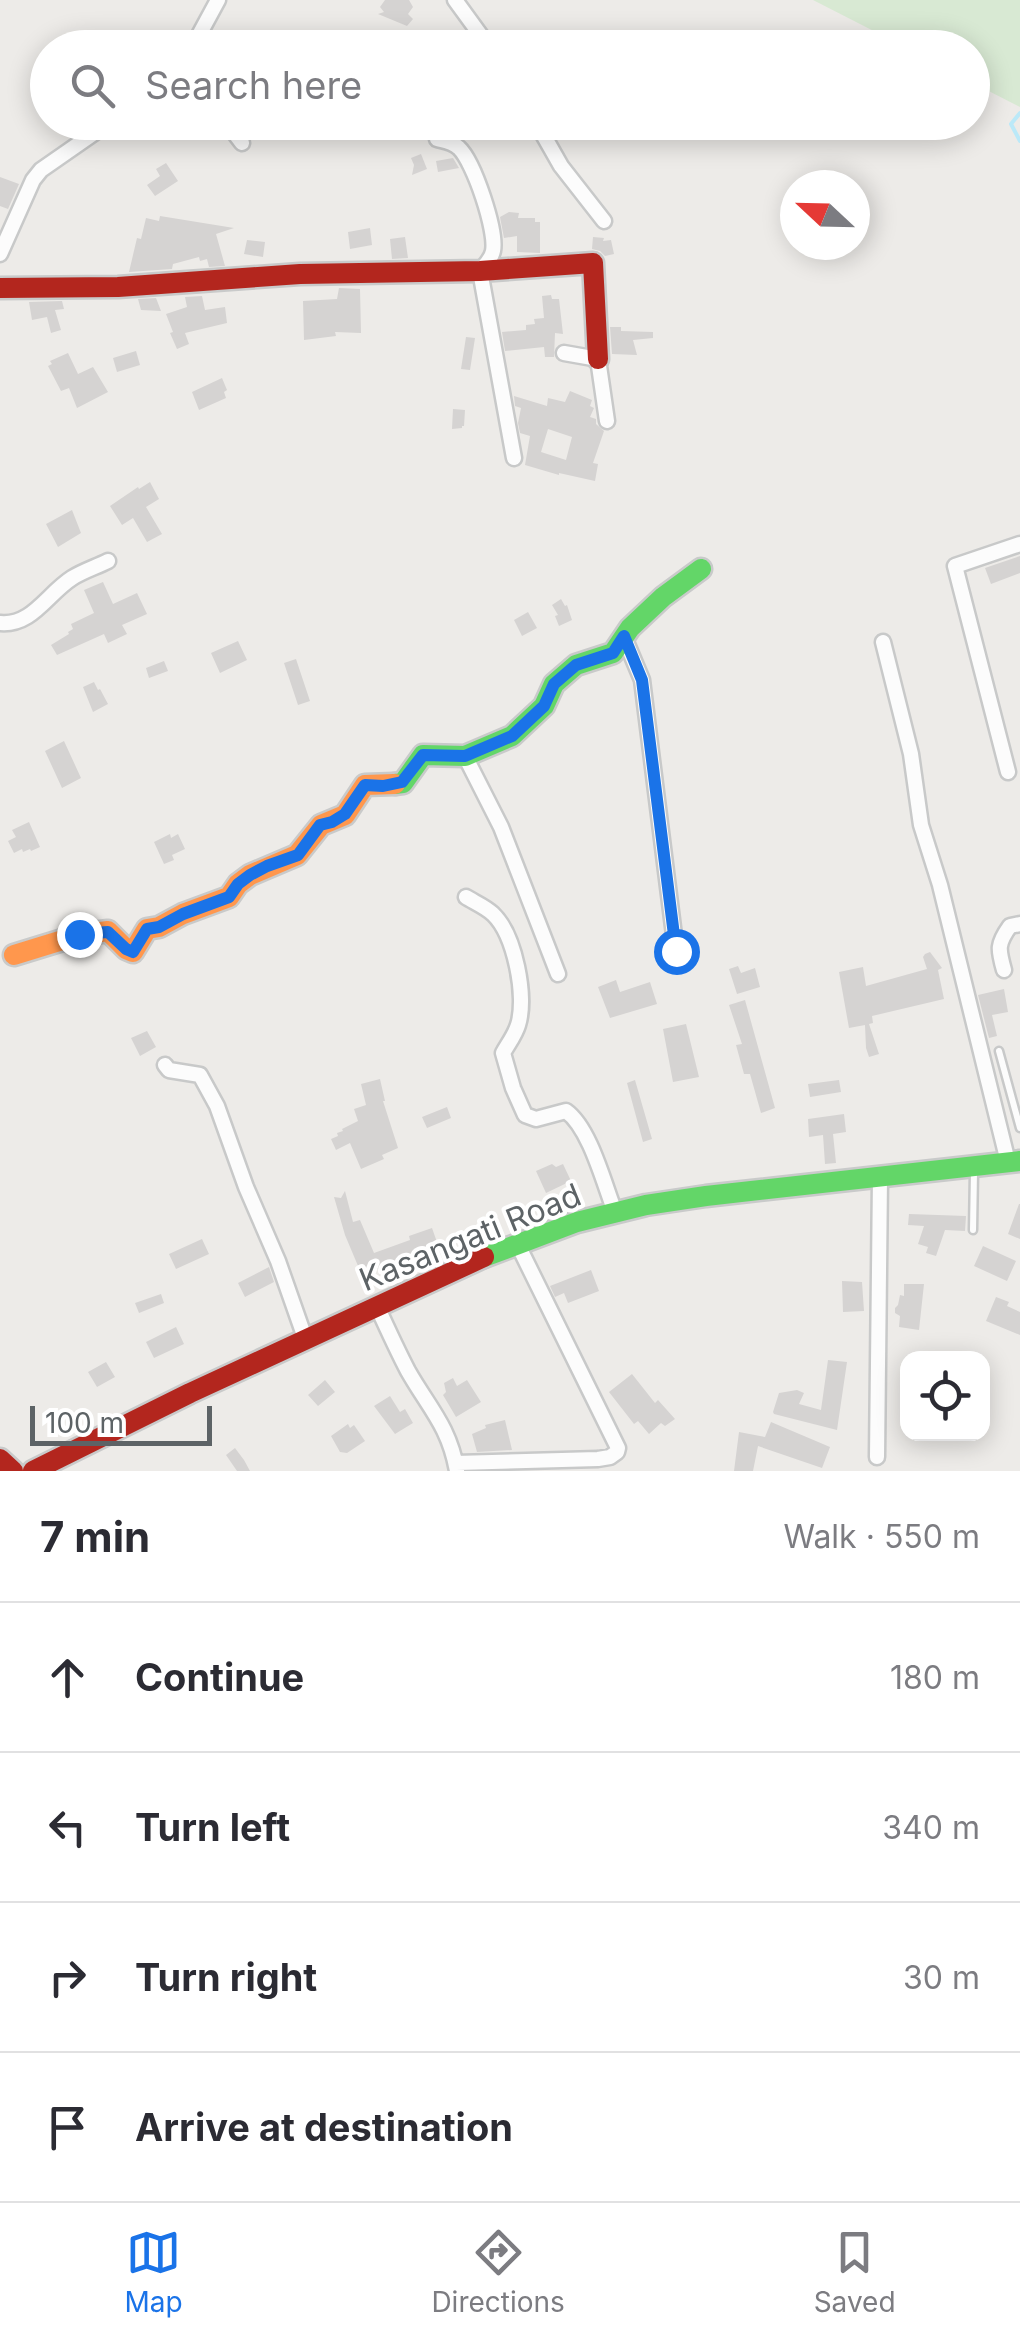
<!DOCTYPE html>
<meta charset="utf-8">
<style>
body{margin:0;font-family:Inter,sans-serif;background:#f7f7f7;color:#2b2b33}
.controls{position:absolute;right:30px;bottom:30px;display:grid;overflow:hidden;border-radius:20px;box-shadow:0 5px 25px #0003}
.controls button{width:90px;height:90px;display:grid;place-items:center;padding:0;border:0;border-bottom:2px solid #e1e1e2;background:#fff;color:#2b2b33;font:50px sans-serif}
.compass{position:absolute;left:780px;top:170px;width:90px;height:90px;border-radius:50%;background:#fff;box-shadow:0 5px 25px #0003;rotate:292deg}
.scale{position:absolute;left:30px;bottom:25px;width:182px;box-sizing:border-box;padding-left:10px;border:5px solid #5d6366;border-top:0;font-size:28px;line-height:35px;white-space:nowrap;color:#5d6366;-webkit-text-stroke:8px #fff;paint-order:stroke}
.stop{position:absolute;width:30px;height:30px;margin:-22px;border:8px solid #1a73e8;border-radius:50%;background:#fff}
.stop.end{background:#1a73e8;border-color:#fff;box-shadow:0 2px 10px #0008}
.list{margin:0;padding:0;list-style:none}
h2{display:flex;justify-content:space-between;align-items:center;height:130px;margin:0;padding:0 40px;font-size:42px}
h2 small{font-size:32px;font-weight:400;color:#7c7c81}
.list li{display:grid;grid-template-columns:65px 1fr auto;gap:30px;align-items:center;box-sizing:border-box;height:150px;padding:0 40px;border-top:2px solid #e1e1e2}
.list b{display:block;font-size:38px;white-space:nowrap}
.list em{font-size:32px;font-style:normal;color:#7c7c81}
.icon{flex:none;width:55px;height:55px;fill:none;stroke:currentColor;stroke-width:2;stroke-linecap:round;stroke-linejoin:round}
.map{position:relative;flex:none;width:1020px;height:1471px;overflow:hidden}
.search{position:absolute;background:#fff;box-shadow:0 5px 25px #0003;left:30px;right:30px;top:30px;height:110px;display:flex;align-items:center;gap:25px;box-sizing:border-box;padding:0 35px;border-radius:55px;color:#7c7c81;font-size:38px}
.sheet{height:730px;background:#fff}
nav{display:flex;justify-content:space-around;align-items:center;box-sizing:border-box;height:140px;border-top:2px solid #e1e1e2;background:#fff;font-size:28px;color:#7c7c81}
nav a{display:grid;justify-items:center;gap:5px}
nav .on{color:#1a73e8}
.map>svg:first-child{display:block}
.green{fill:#d8e9d3}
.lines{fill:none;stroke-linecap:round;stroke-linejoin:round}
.stream{stroke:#bbe9f8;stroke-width:4}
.building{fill:#d5d3d2;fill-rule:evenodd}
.lane-casing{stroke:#c8c9c9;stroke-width:11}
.street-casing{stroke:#c8c9c9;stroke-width:19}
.fast-casing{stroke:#c9caca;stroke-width:25}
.slow-casing{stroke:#c9caca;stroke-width:25}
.jam-casing{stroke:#c9caca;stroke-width:25}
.lane{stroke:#fcfcfc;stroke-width:6}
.street{stroke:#fcfcfc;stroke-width:14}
.fast{stroke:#63d668;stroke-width:20}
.slow{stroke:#ff974d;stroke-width:20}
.jam{stroke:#b3261e;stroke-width:20}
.route{stroke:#1a73e8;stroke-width:12}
.labels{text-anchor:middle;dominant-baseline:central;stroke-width:8;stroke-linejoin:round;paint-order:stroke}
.street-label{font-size:32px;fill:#5d6366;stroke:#fff}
</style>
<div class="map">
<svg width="1020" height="1471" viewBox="0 0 1020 1471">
<rect width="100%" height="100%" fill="#edebe8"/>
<path class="green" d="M813,0H1020V107L973,83L972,48L905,47Z"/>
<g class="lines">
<path class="stream" d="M1020,113L1011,124L1020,141"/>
</g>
<path class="building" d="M385,0H409L413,7L408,14L413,19L407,26L378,14L384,12L380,7Z
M370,122H406L376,136Z
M421,154L427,169L412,175L414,165L411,158Z
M453,158L459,168L438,172L436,161Z
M166,163L178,181L155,196L147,185L160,176L156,169Z
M0,177L19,184L8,209L0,206Z
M509,212L519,213L518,218H535V222H540V253L517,252V236L504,238L500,217Z
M160,216L234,228L216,234L225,266L209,267L207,259L200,261L199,257L173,264L172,269L129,272L137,238L141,239L146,218L159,221Z
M370,228L372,245L350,249L348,232Z
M405,237L408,258L392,259L390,239Z
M593,237L604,238L603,241L611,240L614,254L605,256L600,251L592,249Z
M247,240L265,242L263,257L244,254Z
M339,288L360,289L361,333L335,332L336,336L304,340L303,301L337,299Z
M551,295L552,299H559L563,334L555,333L554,357H545L544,347L505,351L502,332L526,330V325L535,324L534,319L544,318L542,296Z
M202,296L205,310L225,307L227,323L185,333L189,344L177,349L170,333L173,332L166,314L187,307L185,297Z
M156,298L161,311L141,310L138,299Z
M62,301L64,309L55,310L61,330L51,333L47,317L32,320L29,302Z
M610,327H621V331L653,332V338L633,340L637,355L612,354Z
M466,337L475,338L470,370L461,369Z
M136,351L140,365L117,372L113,358Z
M68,353L78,374L93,367L108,392L77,408L69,388L61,391L48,366L52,364L50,361Z
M222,378L227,390L224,392L226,398L199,410L192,392Z
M570,391L592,400L590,406L594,408L590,417L596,419V424L604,431L593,463L598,464L595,481L559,473V475L525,465L530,436L520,433L518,423L521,408L515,406L514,396L547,406L548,398L565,402ZM548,429L572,437L566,460L541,452Z
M453,409L465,410L464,426H462V428L452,429Z
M150,482L159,499L146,507L162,534L147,542L133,518L122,525L110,506L138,487L139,489Z
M72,510L81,533L58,547L46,524Z
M1020,556V573L991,584L985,568Z
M103,582L113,604L137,593L147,614L122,625L127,634L108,643L104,634L57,655L51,645L69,634L68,632L73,629L71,624L94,613L84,590Z
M561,599L565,606L567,605L572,620L559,626L555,616L558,615L552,605Z
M528,612L537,628L522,636L514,620Z
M238,641L247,660L220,673L211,653Z
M296,659L310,701L298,705L284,663Z
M164,661L168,671L149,678L146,668Z
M94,682L98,690L100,689L108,704L93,712L83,687Z
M64,741L81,778L62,788L45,751Z
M29,822L40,847L31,851L30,849L23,852L22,849L14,853L8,841L16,837L12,830Z
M170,834L171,838L178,834L185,849L172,855L174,860L164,864L154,842Z
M930,952L942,968L938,970L944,999L872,1016L873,1023L869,1024L879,1054L869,1057L866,1048L865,1025L849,1028L839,972L863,967L866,986L927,969L923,957L925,954Z
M738,966L741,973L755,968L760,987L737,994L729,969Z
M616,980L620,992L650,982L657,1004L610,1018L598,987Z
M1004,989L1008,1012L992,1015L997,1036L989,1038L978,995Z
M745,1000L775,1108L761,1113L750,1074H744L736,1045L742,1044L729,1005Z
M686,1024L699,1077L673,1082L663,1029Z
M147,1031L156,1047L140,1056L131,1038Z
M380,1079L385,1101H383L398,1148L382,1155L384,1159L361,1169L350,1143L336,1150L331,1139L338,1136L337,1133L343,1131L342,1129L358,1121L354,1109L366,1105L361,1084Z
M635,1080L652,1139L643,1142L627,1083Z
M839,1080L841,1092L810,1097L808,1084Z
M447,1107L451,1118L427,1128L422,1117Z
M844,1114L846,1132L833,1134L836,1163L825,1164L823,1135L809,1137L808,1119Z
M552,1164L556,1167L563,1164L571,1181L546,1193L536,1171Z
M345,1191L353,1222L360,1220L374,1253L410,1240L409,1236L432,1228L438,1245L408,1255V1258L398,1261L400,1264L361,1273L345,1235L334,1197L341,1198Z
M1019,1204H1020V1239L1008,1234Z
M909,1214L966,1216L965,1231L945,1230L936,1256L926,1253L928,1247L918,1244L924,1226L908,1225Z
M481,1226L487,1241L461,1252L455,1237Z
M202,1239L209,1254L176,1269L169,1254Z
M983,1246L1016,1261L1007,1281L974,1266Z
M269,1267L274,1282L245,1297L238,1283Z
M591,1270L599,1291L568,1303L564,1293L555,1297L550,1286Z
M842,1281L862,1282L864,1311L843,1312Z
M904,1284H924L919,1330L899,1327L900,1316L895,1313V1308L898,1305L900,1295L904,1296Z
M161,1294L164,1303L139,1313L135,1303Z
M996,1297L1009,1302L1007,1306L1020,1312V1335L986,1321Z
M176,1327L184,1344L154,1358L146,1342Z
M828,1360L847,1362L837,1430L774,1414L773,1412L779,1393L797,1390L804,1393L799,1404L821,1410Z
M106,1362L115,1377L97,1387L88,1372Z
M632,1374L655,1403L658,1400L675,1419L665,1426L661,1423L649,1434L638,1421L634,1424L609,1392Z
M453,1378L457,1386L467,1380L481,1402L456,1417L443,1395L446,1392L444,1383Z
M325,1380L335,1392L318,1406L308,1395Z
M390,1396L400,1412L405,1409L413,1423L395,1434L374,1406Z
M505,1420L512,1450L477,1452L472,1434L486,1428L485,1425Z
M771,1422L830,1447L822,1468L758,1446L753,1471H734L739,1432L765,1437Z
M348,1424L350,1428L354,1425L365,1441L347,1453L340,1452L331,1436Z
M235,1448L244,1460L250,1471H237L226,1455Z"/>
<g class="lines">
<defs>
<path id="lane" d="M999,1051L1020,1128
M973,1230L974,1172"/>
<path id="street" d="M455,0L490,48
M192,48L218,0
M226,122L242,143
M536,122L561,166L604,221
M437,139C445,141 453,142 459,148C474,162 497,231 493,251C491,260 485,265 480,271L514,458
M0,254L33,180L41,170L110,122
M564,353L598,359L607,421
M0,623C32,626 47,594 72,578C83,571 96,567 108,561
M624,637L642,680L676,951
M883,642L911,754L921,825L940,885L1008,1162
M465,756L501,827L558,974
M1008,772L955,566L1020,544
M466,897C474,902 486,907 493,914C515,935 527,997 518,1025C515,1035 508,1044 503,1053L513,1088L525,1115L536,1119L566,1111C590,1128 604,1184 615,1212
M1004,970C998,949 997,944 1010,926L1020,924
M165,1065L169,1070L200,1075L217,1106L246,1187L278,1261L305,1338
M377,1306C387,1328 397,1350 408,1371C429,1408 449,1426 457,1471
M877,1457L880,1178
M456,1463L598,1459L610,1457L617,1452L618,1448L517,1243"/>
<path id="fast" d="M395,784L403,783L423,755L465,756L512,736L544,706L554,684L576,665L613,653L630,628L663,597L701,569
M484,1257L577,1222L646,1205L706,1196L1020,1161"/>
<path id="slow" d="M14,955L79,935L108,931L126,949L133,952L147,929L159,927L183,914L229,897L238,884L250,875L297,855L321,825L345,815L365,785L395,784"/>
<path id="jam" d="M0,288L118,287L300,274L480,271L593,263L598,359
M0,1459L13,1471
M33,1471L190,1393L484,1257"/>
</defs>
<use href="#lane" class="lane-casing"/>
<use href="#street" class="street-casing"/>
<use href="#fast" class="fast-casing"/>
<use href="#slow" class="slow-casing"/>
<use href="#jam" class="jam-casing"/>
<use href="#lane" class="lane"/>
<use href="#street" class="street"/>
<use href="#fast" class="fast"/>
<use href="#slow" class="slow"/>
<use href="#jam" class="jam"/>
</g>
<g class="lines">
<path class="route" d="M79,934L108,932L126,949L133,952L147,929L159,927L183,914L229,897L238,884L250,875L267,866L298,855L320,825L332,822L345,814L365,785L383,786L402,782L423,755L465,756L512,736L544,706L554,684L576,665L613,653L624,636L642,680L676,951"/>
</g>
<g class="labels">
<g class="street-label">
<text transform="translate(470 1237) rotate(-22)">Kasangati Road</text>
</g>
</g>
</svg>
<div class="controls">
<button><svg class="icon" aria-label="locate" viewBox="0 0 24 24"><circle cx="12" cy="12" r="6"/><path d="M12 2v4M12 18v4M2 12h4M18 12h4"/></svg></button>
</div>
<svg class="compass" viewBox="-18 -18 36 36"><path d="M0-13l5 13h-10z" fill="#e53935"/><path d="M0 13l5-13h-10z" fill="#7c7c81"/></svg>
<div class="scale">100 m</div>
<div class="stop" style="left:676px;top:951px"></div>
<div class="stop end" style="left:79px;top:934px"></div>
<div class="search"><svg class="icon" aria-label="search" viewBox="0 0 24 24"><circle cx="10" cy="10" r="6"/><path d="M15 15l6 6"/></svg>Search here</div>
</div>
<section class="sheet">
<h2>7 min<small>Walk · 550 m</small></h2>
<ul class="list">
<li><svg class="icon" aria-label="ahead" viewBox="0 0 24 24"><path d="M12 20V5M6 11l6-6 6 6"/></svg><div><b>Continue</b></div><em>180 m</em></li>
<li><svg class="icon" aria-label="left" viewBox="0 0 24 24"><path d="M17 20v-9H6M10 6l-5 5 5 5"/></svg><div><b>Turn left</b></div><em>340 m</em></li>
<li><svg class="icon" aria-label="right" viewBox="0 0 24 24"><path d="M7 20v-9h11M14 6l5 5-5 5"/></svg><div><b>Turn right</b></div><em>30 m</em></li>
<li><svg class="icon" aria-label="arrive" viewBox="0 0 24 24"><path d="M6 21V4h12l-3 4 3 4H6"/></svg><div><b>Arrive at destination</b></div></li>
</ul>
</section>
<nav>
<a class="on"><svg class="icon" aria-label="map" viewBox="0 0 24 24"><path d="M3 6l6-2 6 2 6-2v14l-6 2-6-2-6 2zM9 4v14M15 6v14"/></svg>Map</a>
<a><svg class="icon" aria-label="directions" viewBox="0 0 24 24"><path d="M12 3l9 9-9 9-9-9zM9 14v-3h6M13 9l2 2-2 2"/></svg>Directions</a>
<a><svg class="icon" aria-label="saved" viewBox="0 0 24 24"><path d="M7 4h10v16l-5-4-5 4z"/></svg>Saved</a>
</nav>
